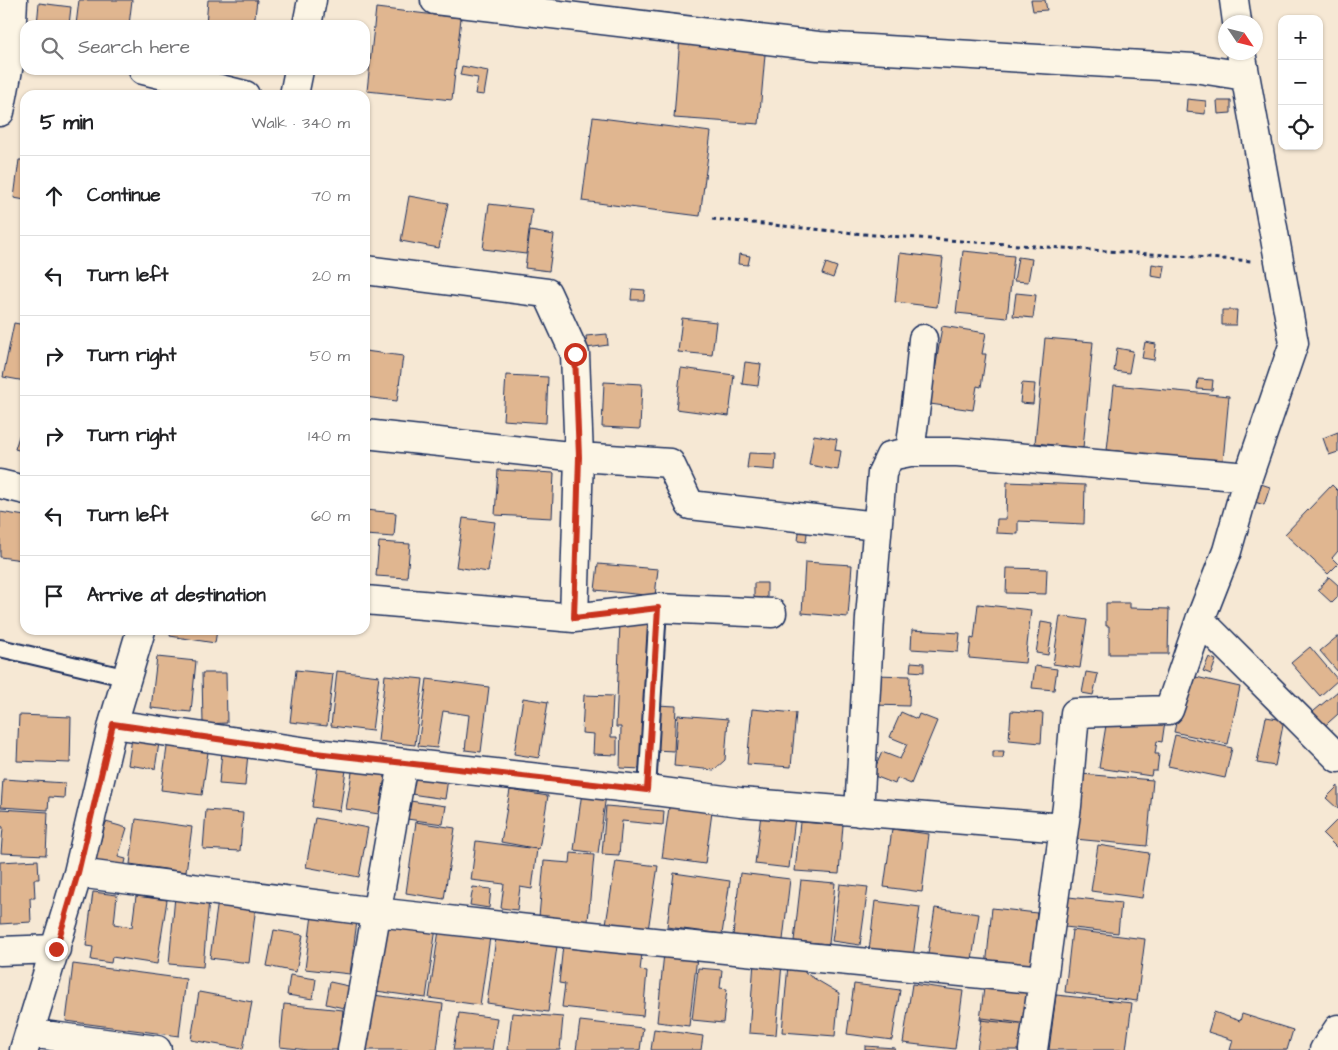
<!DOCTYPE html>
<meta charset="utf-8">
<style>
body{margin:0;font-family:"Architects Daughter",sans-serif;background:#f6f6f6;color:#202124}
.controls{position:absolute;right:15px;top:15px;display:grid;overflow:hidden;border-radius:10px;box-shadow:0 1px 4px #0004}
.controls button{width:45px;height:45px;display:grid;place-items:center;padding:0;border:0;border-bottom:1px solid #e0e0e0;background:#fff;color:#202124;font:25px sans-serif}
.compass{position:absolute;left:1218px;top:15px;width:45px;height:45px;border-radius:50%;background:#fff;box-shadow:0 1px 4px #0004;rotate:125deg}
.stop{position:absolute;width:15px;height:15px;margin:-11px;border:4px solid #c8321e;border-radius:50%;background:#fff}
.stop.end{background:#c8321e;border-color:#fff;box-shadow:0 1px 5px #0008}
.list{margin:0;padding:0;list-style:none}
h2{display:flex;justify-content:space-between;align-items:center;height:65px;margin:0;padding:0 20px;font-size:21px}
h2 small{font-size:16px;font-weight:400;color:#757577}
.list li{display:grid;grid-template-columns:32px 1fr auto;gap:15px;align-items:center;box-sizing:border-box;height:80px;padding:0 20px;border-top:1px solid #e0e0e0}
.list b{display:block;font-size:19px;white-space:nowrap}
.list em{font-size:16px;font-style:normal;color:#757577}
.icon{flex:none;width:28px;height:28px;fill:none;stroke:currentColor;stroke-width:2;stroke-linecap:round;stroke-linejoin:round}
.map{position:relative;flex:none;width:1338px;height:1050px;overflow:hidden}
.search{position:absolute;background:#fff;box-shadow:0 1px 4px #0004;left:20px;top:20px;width:350px;height:55px;display:flex;align-items:center;gap:12px;box-sizing:border-box;padding:0 18px;border-radius:15px;color:#757577;font-size:19px}
.panel{position:absolute;background:#fff;box-shadow:0 1px 4px #0004;left:20px;top:90px;width:350px;height:545px;border-radius:15px}
.map>svg:first-child{display:block}
.building{fill:#e0b690;stroke:#1b2f5e}
.lines{fill:none;stroke-linecap:round;stroke-linejoin:round}
.service-casing{stroke:#1b2f5e;stroke-width:20}
.minor-casing{stroke:#1b2f5e;stroke-width:31}
.secondary-casing{stroke:#1b2f5e;stroke-width:31}
.path{stroke:#1b2f5e;stroke-width:3;stroke-dasharray:4 4;stroke-linecap:butt}
.service{stroke:#fcf5e5;stroke-width:16}
.minor{stroke:#fcf5e5;stroke-width:28}
.secondary{stroke:#fcf5e5;stroke-width:28}
.route{stroke:#c8321e;stroke-width:6}
</style>
<div class="map">
<svg width="1338" height="1050" viewBox="0 0 1338 1050">
<rect width="100%" height="100%" fill="#f6e8d4"/>
<filter id="ink" filterUnits="userSpaceOnUse"><feTurbulence type="fractalNoise" baseFrequency=".02" numOctaves="2"/><feDisplacementMap in="SourceGraphic" scale="10" xChannelSelector="R" yChannelSelector="G"/><feConvolveMatrix kernelMatrix="1 2 1 2 8 2 1 2 1" color-interpolation-filters="sRGB"/></filter>
<g filter="url(#ink)">
<path class="building" d="M79,0H132L129,25H76Z
M208,0H257L254,25H206Z
M1031,0H1045L1047,10L1033,11Z
M39,3L71,7L69,25H37Z
M376,8L461,18L452,100L367,91Z
M680,37L766,43L759,124L674,118Z
M462,66L488,71L484,95L475,94L478,78L460,75Z
M174,92L192,95H173Z
M1187,99L1206,101L1205,114L1186,112Z
M1217,101H1231V113L1218,114Z
M593,117L711,132L700,216L582,201Z
M19,160H25V200L14,198Z
M409,196L448,203L439,248L401,241Z
M489,204L532,209L526,254L483,249Z
M530,231L554,235L549,271L525,268Z
M963,251L1014,256L1007,318L956,313Z
M900,253L943,258L937,307L895,302Z
M739,254L750,256L748,265L738,264Z
M1018,257L1032,259L1028,282L1014,281Z
M826,263L837,267L833,278L822,274Z
M1152,264L1165,266L1163,278L1151,276Z
M632,289L645,290L644,300H631Z
M1016,293L1036,295L1033,318L1013,316Z
M1222,310H1237L1236,325H1222Z
M682,318L716,322L712,355L678,352Z
M14,323L25,325V381L3,377Z
M942,326L986,333L982,354H986L981,387L977,386L973,410L930,404Z
M607,334L608,345L587,348L586,336Z
M1045,338L1093,342L1083,448L1035,443Z
M1145,342L1156,344L1154,360L1142,358Z
M1117,348L1133,351L1129,373L1114,371Z
M365,351L403,356L397,401L365,397Z
M745,362L761,364L758,386L742,384Z
M681,368L734,375L729,416L676,409Z
M506,375L548,377L546,423L503,420Z
M1198,379L1213,380L1212,390L1197,389Z
M604,382L642,384L640,429L602,427Z
M1022,383L1035,384L1033,404L1020,403Z
M1114,385L1229,396L1223,461L1107,450Z
M25,417V452L15,449Z
M1338,432V452L1329,455L1323,438Z
M814,435L837,439L835,450L841,451L838,470L809,465Z
M749,453L776,454L775,470L747,468Z
M498,470L554,473L552,518L495,515Z
M1007,482L1085,485L1084,524L1018,521V534L996,533L997,519H1006Z
M1255,482L1270,487L1264,505L1249,500Z
M1332,485L1338,491V551L1332,558L1338,564L1328,574L1285,534Z
M365,510L396,513L394,537L365,535Z
M0,512L25,516V538L22,560L0,557Z
M463,518L495,522L488,572L456,567Z
M800,524L808,525L806,542L798,541Z
M379,542L410,544L407,578L376,576Z
M805,562L852,565L848,617L802,613Z
M598,564L658,569L655,596L595,590Z
M1007,568L1047,569L1046,594L1006,593Z
M1329,577L1338,585V597L1332,603L1318,590Z
M754,583H767V605H754Z
M1106,603H1130V608L1169,609L1168,654H1109V626H1106Z
M978,604L1031,610L1025,663L969,658L971,638L974,639Z
M1060,616L1087,620L1080,668L1053,664Z
M620,622L648,623L642,769L620,768L621,727H616Z
M1041,622L1053,624L1048,655L1036,653Z
M171,630H217L215,643L170,636Z
M912,630L960,633L958,652L911,649Z
M1338,636V672L1320,651Z
M1310,647L1338,680L1320,696L1291,663Z
M157,657L196,661L191,712L151,708Z
M1209,657L1216,660L1211,674L1203,671Z
M911,662L924,663V672L910,671Z
M1035,666L1057,669L1054,690L1032,688Z
M296,670L333,674L327,726L290,722Z
M337,671L379,676L372,731L331,726Z
M1086,672L1098,674L1093,695L1082,693Z
M202,673H226L227,723L203,724Z
M385,675L423,679L415,745L378,741Z
M875,675L910,676L909,706L874,705Z
M1187,675L1240,687L1228,744L1174,732Z
M427,679L489,687L481,752L465,750L469,715L443,711L437,748L418,746Z
M1338,691V714L1320,730L1308,716Z
M584,695L613,696L611,737H617V755L593,754L594,734L582,733Z
M523,698L548,702L539,758L514,754Z
M656,705L676,706L674,751L654,750Z
M752,709L796,713L791,767L747,764Z
M1011,711L1043,713L1041,743L1009,740Z
M901,712L917,719L919,714L937,721L911,784L897,778L895,784L872,775L882,752L900,759L907,744L890,737Z
M1108,713L1165,721L1162,742L1157,741L1155,754H1159L1157,771H1152L1151,776L1099,768Z
M19,715L71,717L70,763L17,761Z
M678,715L728,719L725,760L714,770L674,766Z
M1266,717L1284,720L1275,766L1257,763Z
M1175,735L1232,748L1225,778L1168,766Z
M132,738L159,743L155,769L128,765Z
M168,740L209,745L202,795L161,790Z
M222,751L248,753L245,786L219,784Z
M993,751H1004L1003,758H993Z
M319,758L347,763L340,811L312,807Z
M354,760L387,765L379,814L346,809Z
M408,766L449,772L445,799L404,793Z
M1081,774L1153,780L1147,846L1075,839Z
M3,779L65,783L64,798L49,797L48,810L1,807Z
M1338,786V809L1326,798Z
M510,790L548,796L539,849L501,842Z
M582,792L606,795L598,853L574,850Z
M670,800L713,805L705,864L662,858Z
M410,801L446,806L443,824L407,819Z
M606,806L664,811L663,825L622,821L619,855L602,854Z
M0,809L48,812L46,855L1,853L3,827L0,826Z
M206,810L243,813L240,851L203,849Z
M761,814L795,818L789,868L755,864Z
M315,818L368,828L359,877L306,867Z
M136,819L192,827L186,872L130,864Z
M1338,819V849L1323,834Z
M106,822L127,828L118,857L126,859L123,872L94,864Z
M416,822L455,828L444,899L406,893Z
M800,822L843,825L839,874L795,871Z
M892,829L929,834L922,892L884,887Z
M476,841L537,849L532,889L520,887L517,910L501,908L504,884L471,880Z
M1098,845L1149,853L1142,898L1091,891Z
M571,853L594,855L588,921L539,917L544,861L570,863Z
M38,860L39,879H34L35,898H30L31,922L0,924V862Z
M616,861L658,866L648,930L606,924Z
M674,873L730,881L722,934L667,927Z
M740,873L790,879L783,940L733,935Z
M801,880L835,883L829,944L794,941Z
M840,884L868,887L860,945L832,941Z
M473,887L491,889L489,908L470,905Z
M93,892L117,895L114,924L132,927L136,896L167,900L157,964L112,957L111,963L91,960L93,947L86,946Z
M175,896L209,899L203,967L169,964Z
M1069,897L1121,903L1118,933L1065,927Z
M218,900L256,906L249,963L210,958Z
M875,901L920,907L913,957L869,951Z
M935,908L979,914L971,966L927,960Z
M992,908L1037,913L1031,971L986,967Z
M312,915L357,921L350,974L305,969Z
M386,921L436,928L426,998L376,991Z
M274,930L303,935L296,972L267,966Z
M439,930L490,937L480,1005L429,998Z
M1072,930L1145,939L1137,1001L1065,992Z
M496,938L557,946L548,1012L487,1003Z
M563,945L642,954L640,970L647,971L643,1016L562,1007L565,984L559,983Z
M664,953L697,957L689,1026L657,1022Z
M754,961L782,963L776,1035L749,1033Z
M73,964L186,979L179,1036L66,1021Z
M788,965L806,966L805,973L839,993L835,1036L782,1032Z
M698,968L722,970L720,988L727,989L723,1023L692,1020Z
M290,975L316,979L313,999L287,995Z
M985,980L1032,986L1027,1025L980,1020Z
M330,982L353,987L348,1009L326,1004Z
M854,984L900,990L892,1040L847,1034Z
M912,984L963,991L955,1049L903,1043Z
M199,992L252,1002L243,1049L191,1040Z
M373,995L443,1004L437,1050H366Z
M1056,995L1132,1003L1126,1050H1049Z
M284,1004L343,1010L339,1050H308L280,1047Z
M1214,1012L1240,1021L1242,1014L1293,1030L1287,1050H1230L1233,1040L1208,1032Z
M459,1013L497,1018L492,1050H453Z
M512,1013L563,1017L560,1050H508Z
M982,1018L1029,1024L1026,1050H977Z
M580,1021L643,1028L640,1050H576Z
M654,1029L703,1036L701,1050H651Z
M865,1046L895,1048V1050H865Z"/>
<g class="lines">
<defs>
<path id="service" d="M0,648L128,678
M647,790L658,608"/>
<path id="minor" d="M435,0L818,46L1194,68L1245,76
M1234,0L1237,22
M307,25L312,0
M143,70L245,95
M294,95L299,70
M0,112L10,59L13,0
M365,270L547,293L575,354L579,457L574,618
M923,339L919,382L910,452H957L1248,477
M365,434L579,457L670,463L690,505L877,526
M0,484L25,490
M365,600L574,618L658,608L772,613
M1200,620L1338,758
M113,724L315,753L647,790L740,802L1064,828
M859,812L870,618L882,473L890,456L910,452
M78,873L376,912L592,936L1043,980L1067,806L1075,713L1169,710L1200,620L1227,551L1248,477L1294,343L1241,52
M0,951L56,949
M29,1033L157,1050
M24,1050L78,873L113,724L141,630
M352,1050L403,763
M1033,1050L1043,980"/>
<path id="secondary" d="M1324,1050L1338,1029"/>
</defs>
<use href="#service" class="service-casing"/>
<use href="#minor" class="minor-casing"/>
<use href="#secondary" class="secondary-casing"/>
<path class="path" d="M712,219L874,235L1252,261"/>
<use href="#service" class="service"/>
<use href="#minor" class="minor"/>
<use href="#secondary" class="secondary"/>
</g>
</g>
<g class="lines" filter="url(#ink)">
<path class="route" d="M56,949L78,873L113,724L315,753L647,790L658,608L574,618L579,457L575,354"/>
</g>
</svg>
<div class="controls">
<button>+</button>
<button>−</button>
<button><svg class="icon" aria-label="locate" viewBox="0 0 24 24"><circle cx="12" cy="12" r="6"/><path d="M12 2v4M12 18v4M2 12h4M18 12h4"/></svg></button>
</div>
<svg class="compass" viewBox="-18 -18 36 36"><path d="M0-13l5 13h-10z" fill="#e53935"/><path d="M0 13l5-13h-10z" fill="#757577"/></svg>
<div class="stop" style="left:575px;top:354px"></div>
<div class="stop end" style="left:56px;top:949px"></div>
<div class="search"><svg class="icon" aria-label="search" viewBox="0 0 24 24"><circle cx="10" cy="10" r="6"/><path d="M15 15l6 6"/></svg>Search here</div>
<section class="panel">
<h2>5 min<small>Walk · 340 m</small></h2>
<ul class="list">
<li><svg class="icon" aria-label="ahead" viewBox="0 0 24 24"><path d="M12 20V5M6 11l6-6 6 6"/></svg><div><b>Continue</b></div><em>70 m</em></li>
<li><svg class="icon" aria-label="left" viewBox="0 0 24 24"><path d="M17 20v-9H6M10 6l-5 5 5 5"/></svg><div><b>Turn left</b></div><em>20 m</em></li>
<li><svg class="icon" aria-label="right" viewBox="0 0 24 24"><path d="M7 20v-9h11M14 6l5 5-5 5"/></svg><div><b>Turn right</b></div><em>50 m</em></li>
<li><svg class="icon" aria-label="right" viewBox="0 0 24 24"><path d="M7 20v-9h11M14 6l5 5-5 5"/></svg><div><b>Turn right</b></div><em>140 m</em></li>
<li><svg class="icon" aria-label="left" viewBox="0 0 24 24"><path d="M17 20v-9H6M10 6l-5 5 5 5"/></svg><div><b>Turn left</b></div><em>60 m</em></li>
<li><svg class="icon" aria-label="arrive" viewBox="0 0 24 24"><path d="M6 21V4h12l-3 4 3 4H6"/></svg><div><b>Arrive at destination</b></div></li>
</ul>
</section>
</div>
